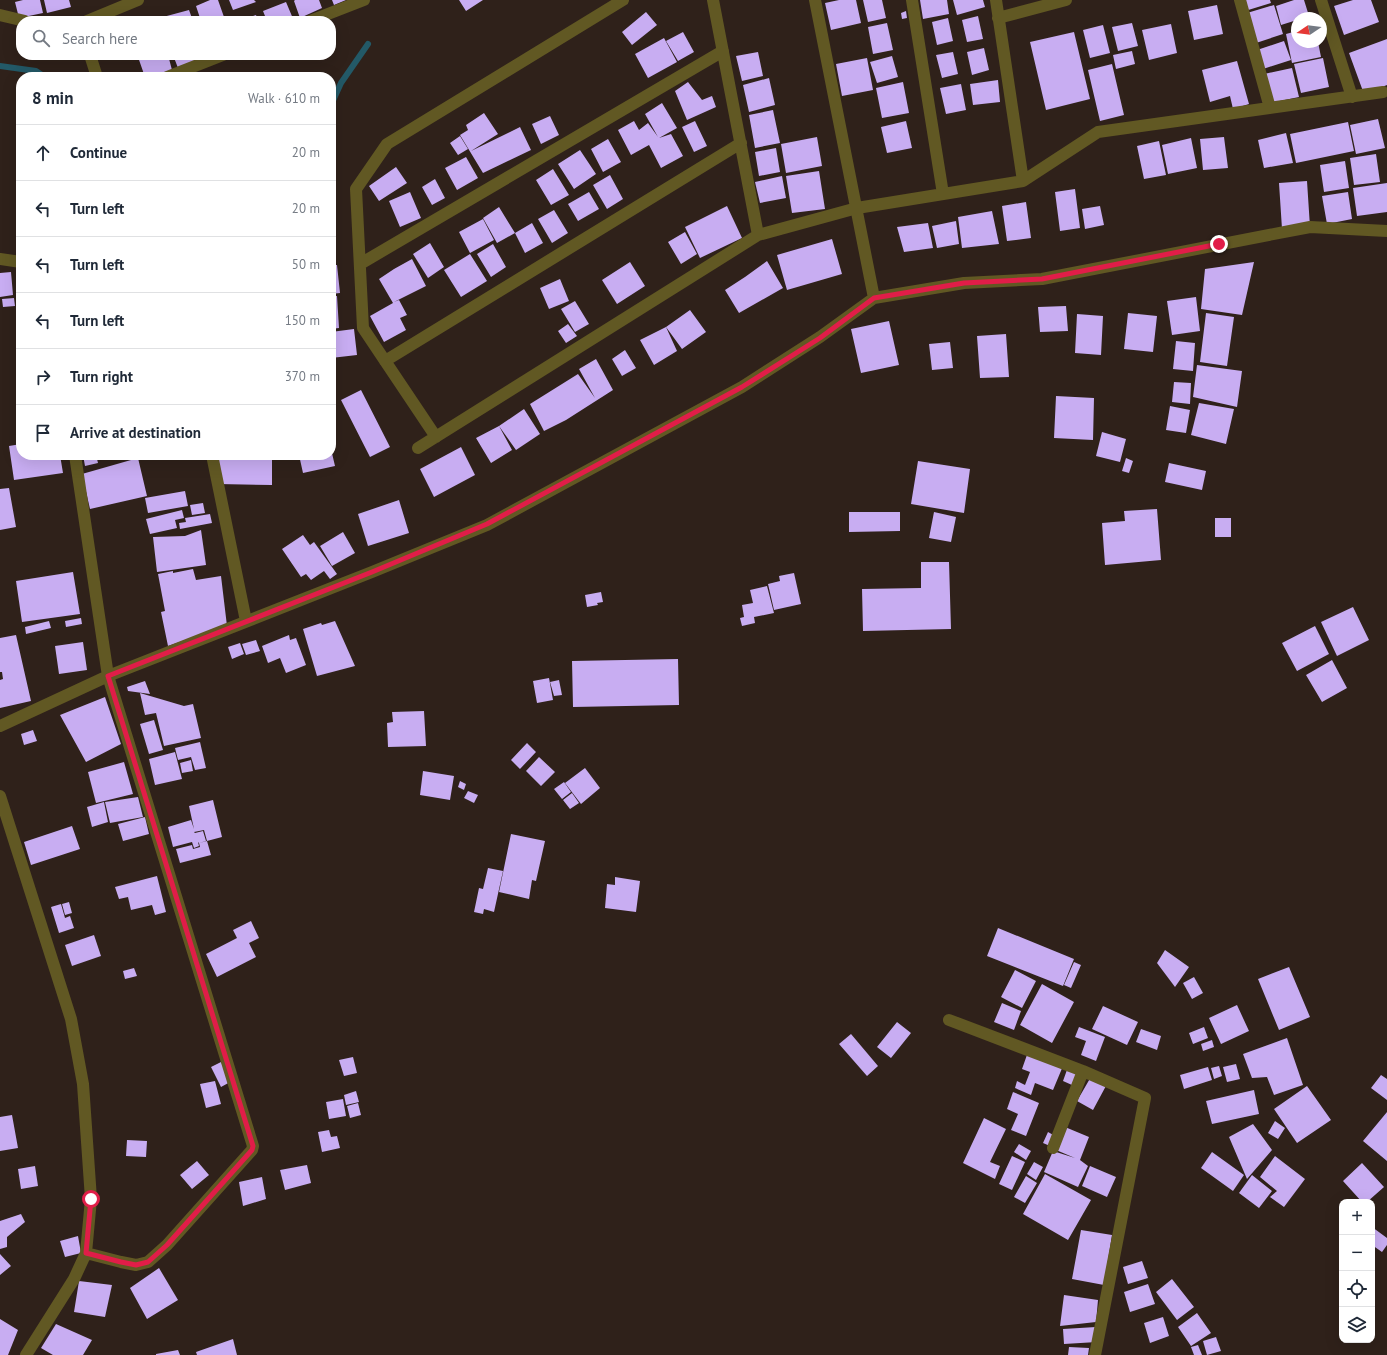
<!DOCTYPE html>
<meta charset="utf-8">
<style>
body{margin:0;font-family:"PT Sans",sans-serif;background:#f6f6f7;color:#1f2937}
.controls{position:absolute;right:12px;bottom:12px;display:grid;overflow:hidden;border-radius:8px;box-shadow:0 4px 16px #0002}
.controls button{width:36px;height:36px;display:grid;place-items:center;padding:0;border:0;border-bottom:1px solid #e0e1e3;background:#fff;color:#1f2937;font:20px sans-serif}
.compass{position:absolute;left:1291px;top:12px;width:36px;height:36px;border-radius:50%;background:#fff;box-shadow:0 4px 16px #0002;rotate:257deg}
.stop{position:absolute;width:12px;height:12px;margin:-9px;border:3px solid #e11d48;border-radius:50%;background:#fff}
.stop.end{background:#e11d48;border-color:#fff;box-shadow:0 1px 4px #0008}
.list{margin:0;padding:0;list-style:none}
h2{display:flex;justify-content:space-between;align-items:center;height:52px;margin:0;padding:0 16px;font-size:17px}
h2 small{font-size:13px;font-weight:400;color:#747a83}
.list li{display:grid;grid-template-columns:26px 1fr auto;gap:12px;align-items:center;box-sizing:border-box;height:56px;padding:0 16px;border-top:1px solid #e0e1e3}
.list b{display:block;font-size:15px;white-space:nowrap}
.list em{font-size:13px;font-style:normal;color:#747a83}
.icon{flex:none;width:22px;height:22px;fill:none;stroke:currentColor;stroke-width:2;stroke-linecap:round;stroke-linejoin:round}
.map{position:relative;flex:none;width:1387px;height:1355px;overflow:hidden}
.search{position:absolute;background:#fff;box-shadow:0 4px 16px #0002;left:16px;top:16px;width:320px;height:44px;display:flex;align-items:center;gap:10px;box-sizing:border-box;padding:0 14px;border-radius:16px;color:#747a83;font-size:15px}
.panel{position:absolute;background:#fff;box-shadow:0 4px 16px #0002;left:16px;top:72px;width:320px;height:388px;border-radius:16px}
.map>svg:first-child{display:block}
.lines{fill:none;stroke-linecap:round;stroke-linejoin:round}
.stream{stroke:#235967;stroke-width:6}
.building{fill:#c8adf2}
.minor{stroke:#615823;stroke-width:12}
.route{stroke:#e11d48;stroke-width:5}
</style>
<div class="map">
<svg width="1387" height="1355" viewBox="0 0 1387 1355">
<rect width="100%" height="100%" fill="#2f211a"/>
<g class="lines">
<path class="stream" d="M0,66L36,71L45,77
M331,105L341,83L368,44"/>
</g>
<path class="building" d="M23,0H40L43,13L19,18L15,2Z
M44,0H69L71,7L47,13Z
M210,0H218L224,17L214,21H201L196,6Z
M229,0H254L256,2L233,10Z
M295,0H319L322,8L300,18L294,1Z
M332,0H346L334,5Z
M459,0H483L466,11Z
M839,0H856L861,23L831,30L825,3Z
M863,0H882L886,18L868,22Z
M920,0H947L949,14L923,19Z
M953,0H983L985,7L957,15Z
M1241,0H1270L1271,3L1245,11Z
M1294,0H1304L1309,16L1297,18V20L1281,25L1276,6Z
M1353,0H1371L1379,22L1344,35L1334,6Z
M286,2L294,21H267L263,11Z
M1217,5L1223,34L1194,40L1188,11Z
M1274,5L1283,34L1256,43L1247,13Z
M189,10L193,21H164L163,17Z
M906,11L907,18L902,19L901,13Z
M646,12L657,25L632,45L622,32Z
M256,15L258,21H238Z
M978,16L983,39L967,42L962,20Z
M948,18L953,41L937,45L932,22Z
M887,23L893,50L873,54L868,27Z
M1132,23L1138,46L1118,51L1112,27Z
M1171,24L1177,53L1149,60L1142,30Z
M1103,25L1110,53L1090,58L1083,30Z
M1297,31V42H1318L1321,57L1292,63L1286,34Z
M683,32L694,52L678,61L666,41Z
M1074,32L1090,99L1046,110L1030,42Z
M664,38L677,62L648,78L635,54Z
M1387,39V85L1364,94L1349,53Z
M1284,41L1291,60L1263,69L1257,50Z
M984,48L989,70L972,75L967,52Z
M1132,51L1135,64L1116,69L1113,55Z
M758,52L763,76L742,81L736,56Z
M953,52L958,74L942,78L936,55Z
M145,55H168L172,70L151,77H145L138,57Z
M173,55H199L200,59L178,68Z
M892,56L898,77L877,83L870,62Z
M867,58L873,90L842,96L836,64Z
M1323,58L1329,87L1301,93L1294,64Z
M1237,61L1249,104L1233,109L1230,96L1210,102L1202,70Z
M1112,64L1124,115L1100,121L1088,70Z
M1292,68L1299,97L1270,103L1264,74Z
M769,78L775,105L749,112L743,85Z
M998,80L1000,102L973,105L970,84Z
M688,82L702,100L712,96L716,107L687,120L675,91Z
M903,82L909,113L882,118L876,88Z
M961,84L966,110L946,114L940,88Z
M662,103L677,128L659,138L671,134L683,156L661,168L649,145L631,155L618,130L634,121L639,130L648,123L658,137L645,114Z
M773,110L780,143L755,148L749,115Z
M484,113L498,134L471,151L520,127L531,150L483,173L460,135L468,130L466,125Z
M550,116L559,135L541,144L532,124Z
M1378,119L1385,148L1356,154L1350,125Z
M695,121L707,146L694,152L682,127Z
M906,121L912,148L887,153L881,127Z
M1348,122L1354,151L1296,163L1290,134Z
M1286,133L1293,163L1264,168L1258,140Z
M460,136L468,149L458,155L450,143Z
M817,137L822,166L786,173L781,144Z
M1224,137L1228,168L1203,170L1200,139Z
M1191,138L1197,168L1168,174L1162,145Z
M608,139L621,162L603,172L591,149Z
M1159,141L1166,175L1144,179L1137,146Z
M776,148L780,172L759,176L755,152Z
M580,150L596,174L574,189L558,164Z
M1376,154L1380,182L1354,185L1350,158Z
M466,157L478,178L457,190L445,168Z
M1345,161L1349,188L1324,192L1320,165Z
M396,167L407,183L379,201L369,186Z
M553,169L569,195L551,205L536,180Z
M819,171L825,209L792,213L786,176Z
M610,175L623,199L607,209L593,185Z
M782,176L786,198L760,203L755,182Z
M435,179L445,198L432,205L422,187Z
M1307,181L1310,227L1282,229L1279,183Z
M1387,183V212L1357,216L1353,188Z
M1075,189L1080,228L1060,231L1055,192Z
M410,192L421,218L400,227L389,201Z
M589,192L599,209L578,221L568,204Z
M1348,192L1352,219L1327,224L1322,196Z
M1026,202L1031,238L1007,241L1002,206Z
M727,206L742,238L700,258L685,227Z
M1100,206L1104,225L1085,229L1082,209Z
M499,207L515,233L497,243L483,218Z
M554,210L568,233L552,243L538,219Z
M992,211L999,244L962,248L958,217Z
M483,219L494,240L470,253L459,232Z
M956,221L959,244L937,248L932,226Z
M532,223L543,243L525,253L515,233Z
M928,223L933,248L904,252L897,227Z
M685,232L697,254L681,264L668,242Z
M832,239L842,274L787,290L777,255Z
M430,243L444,267L428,278L413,254Z
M493,244L506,267L491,277L477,254Z
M470,254L487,281L461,297L444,270Z
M412,259L426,286L394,302L399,300L407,315L400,318L406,330L384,342L370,316L393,303L379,279L394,269Z
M767,261L783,288L739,313L725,290L745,277Z
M630,262L645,286L617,304L602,280Z
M1254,262L1242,315L1201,309L1205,269Z
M331,265H337L340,293L331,294Z
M11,272L13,295L0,297V273Z
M560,279L569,301L549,309L540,288Z
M331,296H337L339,328L331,329Z
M1196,297L1200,331L1172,335L1167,301Z
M14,298L15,306L3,307L2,299Z
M575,301L589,324L575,332L561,309Z
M1066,306L1068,331L1040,332L1038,307Z
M690,310L706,332L682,349L666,327L677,351L654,365L640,340L666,327Z
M1128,313L1157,316L1153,352L1124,349Z
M1206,313L1234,317L1227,366L1200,362Z
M1077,314L1103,316L1101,355L1075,353Z
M889,321L899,365L861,373L851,329Z
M568,324L577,336L566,343L558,331Z
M354,329L357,355L331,358V332Z
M1006,334L1009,377L980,378L977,336Z
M1176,341L1195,343L1193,371L1173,369Z
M950,342L953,368L932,370L929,344Z
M625,350L636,368L622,376L612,359Z
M596,359L613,390L566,420L544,431L530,404L578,374L595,398L579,369Z
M1197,365L1242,371L1237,407L1193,397Z
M1174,382L1191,383L1190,404L1172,402Z
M361,390L390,447L370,457L341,400Z
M1056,396L1094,398L1093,440L1054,438Z
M1199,403L1234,409L1226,444L1191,435Z
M1170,406L1190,410L1186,433L1166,430Z
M524,409L540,434L516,450L499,426Z
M499,426L512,450L491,463L476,438Z
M1102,432L1126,439L1120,462L1096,456Z
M21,444V455H53L54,459L60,455L63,473L14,480L9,446Z
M461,447L475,475L434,497L420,469Z
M331,449L335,466L303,473L299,455H331Z
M83,455H96L98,463L85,466Z
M218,455H272V485L218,484Z
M138,458L147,496L90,509L82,474Z
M1126,458L1133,461L1129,473L1122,471Z
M918,461L970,469L964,513L911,504Z
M1169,463L1206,471L1202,490L1165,482Z
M9,488L16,527L0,530V489Z
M185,491L188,506L148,513L145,498Z
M399,500L409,533L368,546L358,514Z
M203,503L205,513L192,515L190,505Z
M1157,509L1161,560L1105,565L1102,523L1125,521L1124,511Z
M182,510L184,518L175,520L177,528L150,534L146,519Z
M849,512H900V531L849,532Z
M934,512L956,517L951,542L929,538Z
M210,514L212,523L180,529L179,523L186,522L185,518Z
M1215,518H1231V537H1215Z
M201,530L206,565L157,572L153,537L185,536Z
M343,532L355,553L332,566L320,546Z
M303,535L310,545L314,542L337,574L330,579L324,571L311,580L306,574L301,577L282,549Z
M921,562H949L951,629L863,631L862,589L921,588Z
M193,569L196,580L221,576L227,626L168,646L161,612L165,611L158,574L173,571V573Z
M73,572L80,614L22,622L16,581Z
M794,573L801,604L774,610L768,584L780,581L779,576Z
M767,586L774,613L754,617L755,623L742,626L740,618L744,617L742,605L753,603L750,590Z
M601,592L603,602L597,603L598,605L587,607L585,595Z
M1353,607L1369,640L1337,656L1321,622Z
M81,618L82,624L66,627L65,621Z
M49,621L51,628L26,634L25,627Z
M335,621L355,666L317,676L303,629L321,623L322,625Z
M1315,626L1329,654L1297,671L1282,643Z
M16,635L31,701L0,708V680L3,679L2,672H0V638Z
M289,635L290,640L296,638L306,665L286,673L280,658L268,663L262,646Z
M256,640L260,651L246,655L242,644Z
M83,642L87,670L59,674L55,646Z
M240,643L244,654L232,659L228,647Z
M678,659L679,705L573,707L572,661Z
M1332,660L1347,688L1322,702L1306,675Z
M549,678L553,700L537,703L533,681Z
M559,680L562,695L554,696L550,682Z
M145,681L150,694L128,691L127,687Z
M140,693L184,706L193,704L201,738L164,746L156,713L145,715Z
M105,697L121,744L86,762L60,715Z
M424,711L426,746L388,747L387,723L393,722L392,712Z
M154,720L163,750L149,754L140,724Z
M33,730L37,741L24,745L21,734Z
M200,742L206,768L195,770L191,757L178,760L175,748Z
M527,743L536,752L520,769L511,760Z
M175,752L182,779L155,785L149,759Z
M539,757L555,772L541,786L526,771Z
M191,760L193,771L182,773L180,763Z
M124,762L133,794L96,803L88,772Z
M585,768L600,788L581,804L565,783Z
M423,771L454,776L450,800L420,795Z
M460,781L466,784L464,790L458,787Z
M564,782L571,792L562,799L554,789Z
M468,791L478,795L474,803L464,798Z
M572,793L579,803L570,809L563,800Z
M138,797L143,817L110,823L105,802Z
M213,800L222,837L207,841L204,830L194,832L195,833L203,831L206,841L199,843L198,842L199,846L194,848L192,842L173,847L168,827L191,820L194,829L189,806Z
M104,802L108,822L92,827L87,807Z
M145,817L149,834L123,841L118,824Z
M72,826L80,849L31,865L24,842Z
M511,834L545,841L536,881L532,880L529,899L499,892Z
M207,841L211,855L180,863L176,849L192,845L193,849L200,847L199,843Z
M488,868L503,871L494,912L484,909L483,914L474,912L479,888L483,889Z
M157,876L166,912L155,915L152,905L131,910L128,897L119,899L115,887Z
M615,877L640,881L636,912L605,908L607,884L615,885Z
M69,902L72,913L65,915L62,904Z
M61,904L65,918L70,916L74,928L59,933L51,907Z
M251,921L259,938L249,943L256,957L217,977L206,954L237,938L233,930Z
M998,928L1074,959L1063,986L987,956Z
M94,935L101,956L72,966L65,945Z
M1165,950L1189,967L1175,987L1157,963Z
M1074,962L1081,965L1071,988L1064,985Z
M1289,967L1310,1017L1279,1030L1258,979Z
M134,968L137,976L125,979L123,971Z
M1015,970L1036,981L1022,1008L1001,997Z
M1194,977L1203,993L1192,999L1183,983Z
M1042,984L1074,1002L1052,1043L1020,1025Z
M1002,1003L1021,1011L1014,1030L994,1022Z
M1237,1005L1249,1031L1221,1044L1209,1018Z
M1103,1006L1138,1022L1127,1045L1092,1029Z
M897,1022L911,1033L891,1058L877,1047Z
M1079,1027L1105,1037L1096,1061L1081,1055L1086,1041L1075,1037Z
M1204,1027L1208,1038L1193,1044L1189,1033Z
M1141,1029L1161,1036L1157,1050L1136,1042Z
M851,1034L878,1066L867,1076L839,1044Z
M1287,1038L1303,1085L1274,1095L1267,1077L1252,1078L1243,1054Z
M1212,1040L1214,1047L1203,1051L1201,1044Z
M1028,1052L1063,1066L1053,1090L1035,1083L1031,1095L1015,1088L1017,1081L1025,1085L1030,1072L1022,1069Z
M353,1057L357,1073L344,1076L339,1060Z
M221,1062L232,1081L221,1087L211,1067Z
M1236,1064L1240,1079L1227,1082L1223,1067Z
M1219,1066L1222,1076L1214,1079L1211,1068Z
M1068,1067L1078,1071L1072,1085L1063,1081Z
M1208,1067L1212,1080L1184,1089L1180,1075Z
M1092,1075L1107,1084L1093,1110L1077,1101Z
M1381,1075L1387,1079V1100L1371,1088Z
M215,1081L221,1104L206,1108L200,1084Z
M1307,1086L1331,1120L1297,1143L1274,1109Z
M1254,1090L1259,1114L1212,1124L1206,1101Z
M356,1091L359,1102L346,1105L344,1095Z
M1013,1092L1039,1103L1026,1136L1011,1130L1018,1114L1007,1109Z
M343,1099L346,1116L329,1119L326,1102Z
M358,1103L361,1115L350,1118L347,1106Z
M1387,1112V1161L1363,1141Z
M12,1115L18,1148L0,1151V1117Z
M984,1118L1006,1129L990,1162L1000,1166L995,1179L963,1163Z
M1275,1121L1285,1128L1278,1139L1268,1133Z
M1253,1124L1272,1150L1247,1179L1229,1137Z
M1065,1127L1089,1137L1080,1160L1088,1166L1078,1187L1044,1172L1053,1151L1075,1158L1056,1150Z
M329,1130L331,1137L337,1136L340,1148L322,1152L318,1132Z
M1048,1132L1055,1136L1050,1146L1043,1143Z
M127,1140L147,1141L146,1157L126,1156Z
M1019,1144L1031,1151L1026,1160L1014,1152Z
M1212,1152L1244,1175L1233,1191L1201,1168Z
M1012,1156L1025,1162L1012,1190L999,1184Z
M1275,1156L1305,1179L1284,1207L1270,1197L1277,1191L1260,1177Z
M197,1161L209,1175L192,1189L180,1175Z
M1034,1162L1043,1167L1036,1180L1027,1174Z
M1362,1163L1384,1187L1367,1202H1362L1343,1181Z
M307,1165L311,1183L285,1190L280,1170Z
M35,1166L38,1186L21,1189L18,1169Z
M1090,1166L1116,1177L1107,1197L1082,1186Z
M1045,1174L1091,1200L1068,1240L1023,1214Z
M1252,1175L1272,1191L1259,1208L1239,1193Z
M1026,1176L1037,1183L1025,1203L1014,1197Z
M262,1177L266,1199L243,1206L239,1182Z
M21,1214L25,1222L7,1237V1247L0,1249V1221Z
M1372,1227L1387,1238V1245L1382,1252L1372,1245Z
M1081,1230L1112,1235L1104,1285L1072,1279Z
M78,1236L81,1253L65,1257L60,1241Z
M0,1254L11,1266L0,1275Z
M1142,1261L1148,1278L1128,1284L1123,1267Z
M159,1268L178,1300L147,1319L130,1288Z
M1172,1279L1194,1307L1177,1320L1156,1292Z
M79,1281L112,1285L105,1317L74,1312Z
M1148,1284L1155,1304L1130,1312L1124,1292Z
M1064,1295L1098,1300L1096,1322L1060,1326Z
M1197,1313L1211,1333L1191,1346L1178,1327Z
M1163,1317L1169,1336L1150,1343L1144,1323Z
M0,1319L18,1330L8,1355H0Z
M56,1324L92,1340L83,1355H53L41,1348Z
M1096,1327L1097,1342L1064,1344L1063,1329Z
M1216,1337L1221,1351L1207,1355L1203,1341Z
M233,1339L237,1355H197L196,1352Z
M1198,1345L1202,1355H1194L1191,1347Z
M1069,1347L1089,1348L1088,1355H1068Z
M178,1350L180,1355H156V1354Z"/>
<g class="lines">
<path class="minor" d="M713,0L758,235
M815,0L874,298
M912,0L943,194
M996,0L1023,181
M1240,0L1270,108
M1321,0L1352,97
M0,15L25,21
M998,18L1066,0
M87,21L138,0
M310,21L364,0
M90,55L97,77
M167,77L223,55
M0,259L21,262
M360,264L723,51
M385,361L741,143
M436,437L363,328L356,189L387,144L623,0
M418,448L758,235L857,208L1023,181L1098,132L1383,92
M212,455L246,621
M0,726L108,676L372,572L487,525L742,387L820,337L874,298L964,283L1042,279L1310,227L1387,231
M0,796L71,1019L83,1084L91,1199L86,1253
M949,1020L1083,1071L1145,1098L1095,1355
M1053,1148L1083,1071
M26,1355L74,1279L86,1253L121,1262L136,1265L148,1262L167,1245L252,1150L253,1146L108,676L75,455"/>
</g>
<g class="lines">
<path class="route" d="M91,1199L86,1253L121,1262L136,1265L148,1262L167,1245L252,1150L253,1146L108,676L372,572L487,524L742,387L820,338L874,298L964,283L1042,279L1219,244"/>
</g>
</svg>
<div class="controls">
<button>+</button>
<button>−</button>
<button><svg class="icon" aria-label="locate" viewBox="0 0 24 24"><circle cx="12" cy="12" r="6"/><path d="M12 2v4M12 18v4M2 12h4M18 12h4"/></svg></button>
<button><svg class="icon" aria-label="layers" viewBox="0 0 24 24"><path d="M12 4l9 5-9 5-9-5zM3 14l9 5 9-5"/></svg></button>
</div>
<svg class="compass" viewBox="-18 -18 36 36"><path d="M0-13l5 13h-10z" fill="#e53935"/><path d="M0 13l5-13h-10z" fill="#747a83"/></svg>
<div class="stop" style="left:91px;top:1199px"></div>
<div class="stop end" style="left:1219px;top:244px"></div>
<div class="search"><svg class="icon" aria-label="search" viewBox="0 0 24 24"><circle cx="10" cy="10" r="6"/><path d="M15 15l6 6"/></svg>Search here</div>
<section class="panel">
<h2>8 min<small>Walk · 610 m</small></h2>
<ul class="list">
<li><svg class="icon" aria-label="ahead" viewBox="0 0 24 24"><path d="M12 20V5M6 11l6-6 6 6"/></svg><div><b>Continue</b></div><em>20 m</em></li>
<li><svg class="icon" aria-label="left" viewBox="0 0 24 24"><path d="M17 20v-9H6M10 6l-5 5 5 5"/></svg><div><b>Turn left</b></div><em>20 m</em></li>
<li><svg class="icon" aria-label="left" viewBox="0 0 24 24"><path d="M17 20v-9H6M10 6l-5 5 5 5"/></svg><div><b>Turn left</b></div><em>50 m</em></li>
<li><svg class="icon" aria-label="left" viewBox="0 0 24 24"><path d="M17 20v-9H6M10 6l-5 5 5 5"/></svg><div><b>Turn left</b></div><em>150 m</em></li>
<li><svg class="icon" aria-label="right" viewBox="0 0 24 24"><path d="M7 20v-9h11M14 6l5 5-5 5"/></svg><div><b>Turn right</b></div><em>370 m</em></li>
<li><svg class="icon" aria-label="arrive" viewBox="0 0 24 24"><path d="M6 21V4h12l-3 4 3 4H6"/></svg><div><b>Arrive at destination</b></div></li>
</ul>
</section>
</div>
